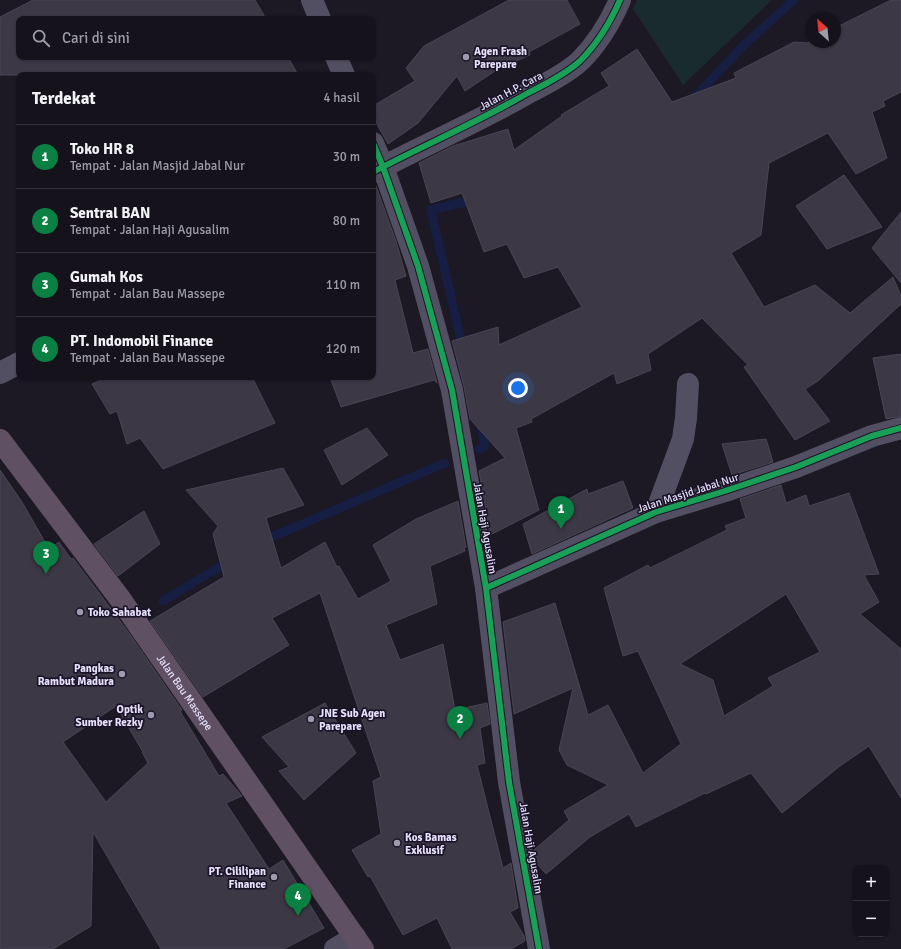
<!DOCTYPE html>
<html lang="id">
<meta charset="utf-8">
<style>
body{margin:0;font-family:Signika,sans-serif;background:#1e1b24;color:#f1f3f6}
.controls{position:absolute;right:12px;bottom:12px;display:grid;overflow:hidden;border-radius:8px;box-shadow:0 1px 3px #0004}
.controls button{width:36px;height:36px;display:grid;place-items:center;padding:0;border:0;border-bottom:1px solid #34323a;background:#15121b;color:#f1f3f6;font:20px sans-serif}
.compass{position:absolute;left:805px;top:12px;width:36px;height:36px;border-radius:50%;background:#15121b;box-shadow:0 1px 3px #0004;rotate:333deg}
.you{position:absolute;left:518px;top:388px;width:14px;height:14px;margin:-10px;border:3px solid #fff;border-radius:50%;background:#1a73e8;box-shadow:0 0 0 6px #1a73e833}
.badge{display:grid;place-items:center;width:26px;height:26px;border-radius:50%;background:#0b8043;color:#fff;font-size:13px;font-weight:700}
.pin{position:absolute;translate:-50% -33px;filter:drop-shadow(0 1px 2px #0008)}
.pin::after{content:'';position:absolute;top:21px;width:14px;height:12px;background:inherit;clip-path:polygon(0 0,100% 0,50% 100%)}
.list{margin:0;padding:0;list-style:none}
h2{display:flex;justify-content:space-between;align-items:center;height:52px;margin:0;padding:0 16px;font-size:17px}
h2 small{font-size:13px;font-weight:400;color:#9d9ea3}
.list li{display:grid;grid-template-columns:26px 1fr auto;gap:12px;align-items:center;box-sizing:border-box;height:64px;padding:0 16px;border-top:1px solid #34323a}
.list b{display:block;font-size:15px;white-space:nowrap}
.list p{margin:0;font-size:13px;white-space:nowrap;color:#9d9ea3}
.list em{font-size:13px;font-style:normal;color:#9d9ea3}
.icon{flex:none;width:22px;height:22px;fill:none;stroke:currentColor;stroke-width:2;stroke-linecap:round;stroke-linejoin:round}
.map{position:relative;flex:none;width:901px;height:949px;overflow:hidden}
.search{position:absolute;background:#15121b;box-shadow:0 1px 3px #0004;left:16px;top:16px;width:360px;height:44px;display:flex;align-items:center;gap:10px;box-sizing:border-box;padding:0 14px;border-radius:8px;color:#9d9ea3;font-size:15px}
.panel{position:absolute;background:#15121b;box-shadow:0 1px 3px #0004;left:16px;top:72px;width:360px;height:308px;border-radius:8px}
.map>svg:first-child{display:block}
.green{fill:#192b2f}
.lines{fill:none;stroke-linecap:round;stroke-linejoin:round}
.stream{stroke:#161f43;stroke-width:9}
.building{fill:#3c3845;stroke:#4a4556;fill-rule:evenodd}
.minor{stroke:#534f63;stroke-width:22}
.tertiary{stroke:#534f63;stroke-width:22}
.trunk{stroke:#5f5064;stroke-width:22}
.cycleway-casing{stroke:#1b1428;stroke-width:8}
.cycleway{stroke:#1a9f57;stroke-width:6}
.poi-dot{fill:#a09ab0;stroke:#1b1428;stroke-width:1.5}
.labels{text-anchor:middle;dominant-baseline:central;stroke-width:3.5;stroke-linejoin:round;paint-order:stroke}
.poi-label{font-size:11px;font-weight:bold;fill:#e7e0fb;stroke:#1b1428;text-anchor:start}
.street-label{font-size:11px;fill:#e7e0fb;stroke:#1b1428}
</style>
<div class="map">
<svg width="901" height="949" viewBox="0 0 901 949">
<rect width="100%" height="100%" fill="#1c1824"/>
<path class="green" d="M637,0H772L683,85L633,9Z"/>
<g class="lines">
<path class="stream" d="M691,101L744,45L794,0
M463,349L431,210L477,199
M479,420L485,446L479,449
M260,542L445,463
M163,601L231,560"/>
</g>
<path class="building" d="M33,0H255L266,19H19V57H288L298,75H0V17Z
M509,0H567L580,24L529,52L530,55L498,69L465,91L457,76L418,123L388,144L373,117V106L415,81L406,68L424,46Z
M891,0H901V92L883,101L885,106L872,112L887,158L856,174L828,133L769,163L761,235L731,253L764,307L815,285L850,313L893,277L901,296V304L818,381L805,389L830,421L795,440L744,367L748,365L702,318L648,354L651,370L617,384L614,373L531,419L532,422L516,428L539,510L490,535L479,471L505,458L470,419L464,387L452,341L498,327L499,345L582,307L558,267L524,278L507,244L484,252L462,193L431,203L419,163L453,146L508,129L514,150L562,116L561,115L609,86L601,73L637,49L672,102L736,78L734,73L794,42L807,43L811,41V42H835V28Z
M844,175L882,227L827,249L796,206Z
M373,186H376L396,241L406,276L395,280L413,353L428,349L437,383L434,380L341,407L330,377H373Z
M901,212V283L872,248Z
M901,354V416L886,419L873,358Z
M108,377H252L275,423L163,469L140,438L127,444L117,411L110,414L92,384Z
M367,428L388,455L342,485L324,450Z
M766,439L773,462L732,475L722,444Z
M283,468L304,505L266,518L281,568L325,542L337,567L339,566L358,599L391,581L373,545L416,519L458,501L466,547L464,548L465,551L430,566L437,604L386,625L400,660L443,644L455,710L487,703L490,724L480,728L485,763L477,765L503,868L511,863L518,908L510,912L524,936L525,941L511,949H452L437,918L403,935L370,876L368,877L352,850L381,834L373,781L381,777L320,593L272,618L289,645L203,697L150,621L224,577L213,534L218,526L186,490Z
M0,470L22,502L49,549L59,542L71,559L73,558L129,633L182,710L180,711L219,776L223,774L242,796L226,803L269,869L283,860L324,928L284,949H161L93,832L91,926L53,949H0ZM116,706L143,752H142L148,763L106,802L63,742Z
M623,481L633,508L532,554L523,524L587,489L588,494Z
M781,485L786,503L806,495L809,506L849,493L879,574L864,575L879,602L860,614L901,649V798L869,746L840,766L782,813L751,773L706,794L705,793L636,827L629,814L590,837L546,874L536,863L534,850L569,820L564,811L608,785L567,765L559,750L573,688L514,714L503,622L555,603L588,715L608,705L643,773L681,744L638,651L623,656L604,588L648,565L650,568L727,530L725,526L746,518L740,499ZM786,594L820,652L768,678L773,686L724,716L713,680L680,664Z
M144,511L160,544L118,576L94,544Z
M325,703L356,753L304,800L279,771L289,767L262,737Z"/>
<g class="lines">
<path class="minor" d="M373,172C424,145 478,122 528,93C544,85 567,73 580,61C598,43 610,23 620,0
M0,373L19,363
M656,512L683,439L686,418L688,384
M486,588L656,512L725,491L796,467L872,436L901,428
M335,949L355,937"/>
<path class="tertiary" d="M312,0L320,19
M336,57L344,75
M373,143L383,167L418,266L452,390L486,588L509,782L539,949"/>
<path class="trunk" id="s1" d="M0,440L121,600L363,949"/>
<defs>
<path id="cycleway" d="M373,143L383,167L418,266L452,390L486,588L509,782L539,949
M373,172C424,145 478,122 528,93C544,85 567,73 580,61C598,43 610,23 620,0
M486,588L656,512L725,491L796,467L872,436L901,428"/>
</defs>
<use href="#cycleway" class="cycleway-casing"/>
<use href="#cycleway" class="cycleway"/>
</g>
<g class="poi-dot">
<circle cx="466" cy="57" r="4"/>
<circle cx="80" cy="612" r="4"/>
<circle cx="122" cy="674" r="4"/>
<circle cx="151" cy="715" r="4"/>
<circle cx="311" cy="719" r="4"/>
<circle cx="397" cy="843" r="4"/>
<circle cx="274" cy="877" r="4"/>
</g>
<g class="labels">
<g class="poi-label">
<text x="474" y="51">Agen Frash<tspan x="474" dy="13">Parepare</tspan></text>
<text x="88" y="612">Toko Sahabat</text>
<text x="114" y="668" text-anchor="end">Pangkas<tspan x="114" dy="13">Rambut Madura</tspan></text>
<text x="143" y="709" text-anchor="end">Optik<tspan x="143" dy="13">Sumber Rezky</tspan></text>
<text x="319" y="713">JNE Sub Agen<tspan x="319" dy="13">Parepare</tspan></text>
<text x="405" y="837">Kos Bamas<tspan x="405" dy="13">Exklusif</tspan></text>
<text x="266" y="871" text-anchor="end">PT. Cililipan<tspan x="266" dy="13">Finance</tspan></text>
</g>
<g class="street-label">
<text transform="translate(511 91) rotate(-28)">Jalan H.P. Cara</text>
<text transform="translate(688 493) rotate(-18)">Jalan Masjid Jabal Nur</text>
<text transform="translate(485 528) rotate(80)">Jalan Haji Agusalim</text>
<text stroke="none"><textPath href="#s1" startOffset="313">Jalan Bau Massepe</textPath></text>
<text transform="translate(531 848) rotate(80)">Jalan Haji Agusalim</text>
</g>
</g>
</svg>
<div class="controls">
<button>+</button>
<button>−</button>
</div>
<svg class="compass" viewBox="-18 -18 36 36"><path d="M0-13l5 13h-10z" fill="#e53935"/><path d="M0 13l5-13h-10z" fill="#9d9ea3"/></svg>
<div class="you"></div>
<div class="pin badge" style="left:561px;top:529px">1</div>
<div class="pin badge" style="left:460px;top:739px">2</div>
<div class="pin badge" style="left:46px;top:574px">3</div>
<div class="pin badge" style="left:298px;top:916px">4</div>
<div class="search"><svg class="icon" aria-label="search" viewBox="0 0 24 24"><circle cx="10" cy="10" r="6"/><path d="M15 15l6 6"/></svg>Cari di sini</div>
<section class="panel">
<h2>Terdekat<small>4 hasil</small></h2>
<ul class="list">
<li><span class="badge">1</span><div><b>Toko HR 8</b><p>Tempat · Jalan Masjid Jabal Nur</p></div><em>30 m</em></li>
<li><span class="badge">2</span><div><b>Sentral BAN</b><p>Tempat · Jalan Haji Agusalim</p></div><em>80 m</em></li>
<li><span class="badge">3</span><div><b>Gumah Kos</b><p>Tempat · Jalan Bau Massepe</p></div><em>110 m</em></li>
<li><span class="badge">4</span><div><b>PT. Indomobil Finance</b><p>Tempat · Jalan Bau Massepe</p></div><em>120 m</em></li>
</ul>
</section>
</div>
